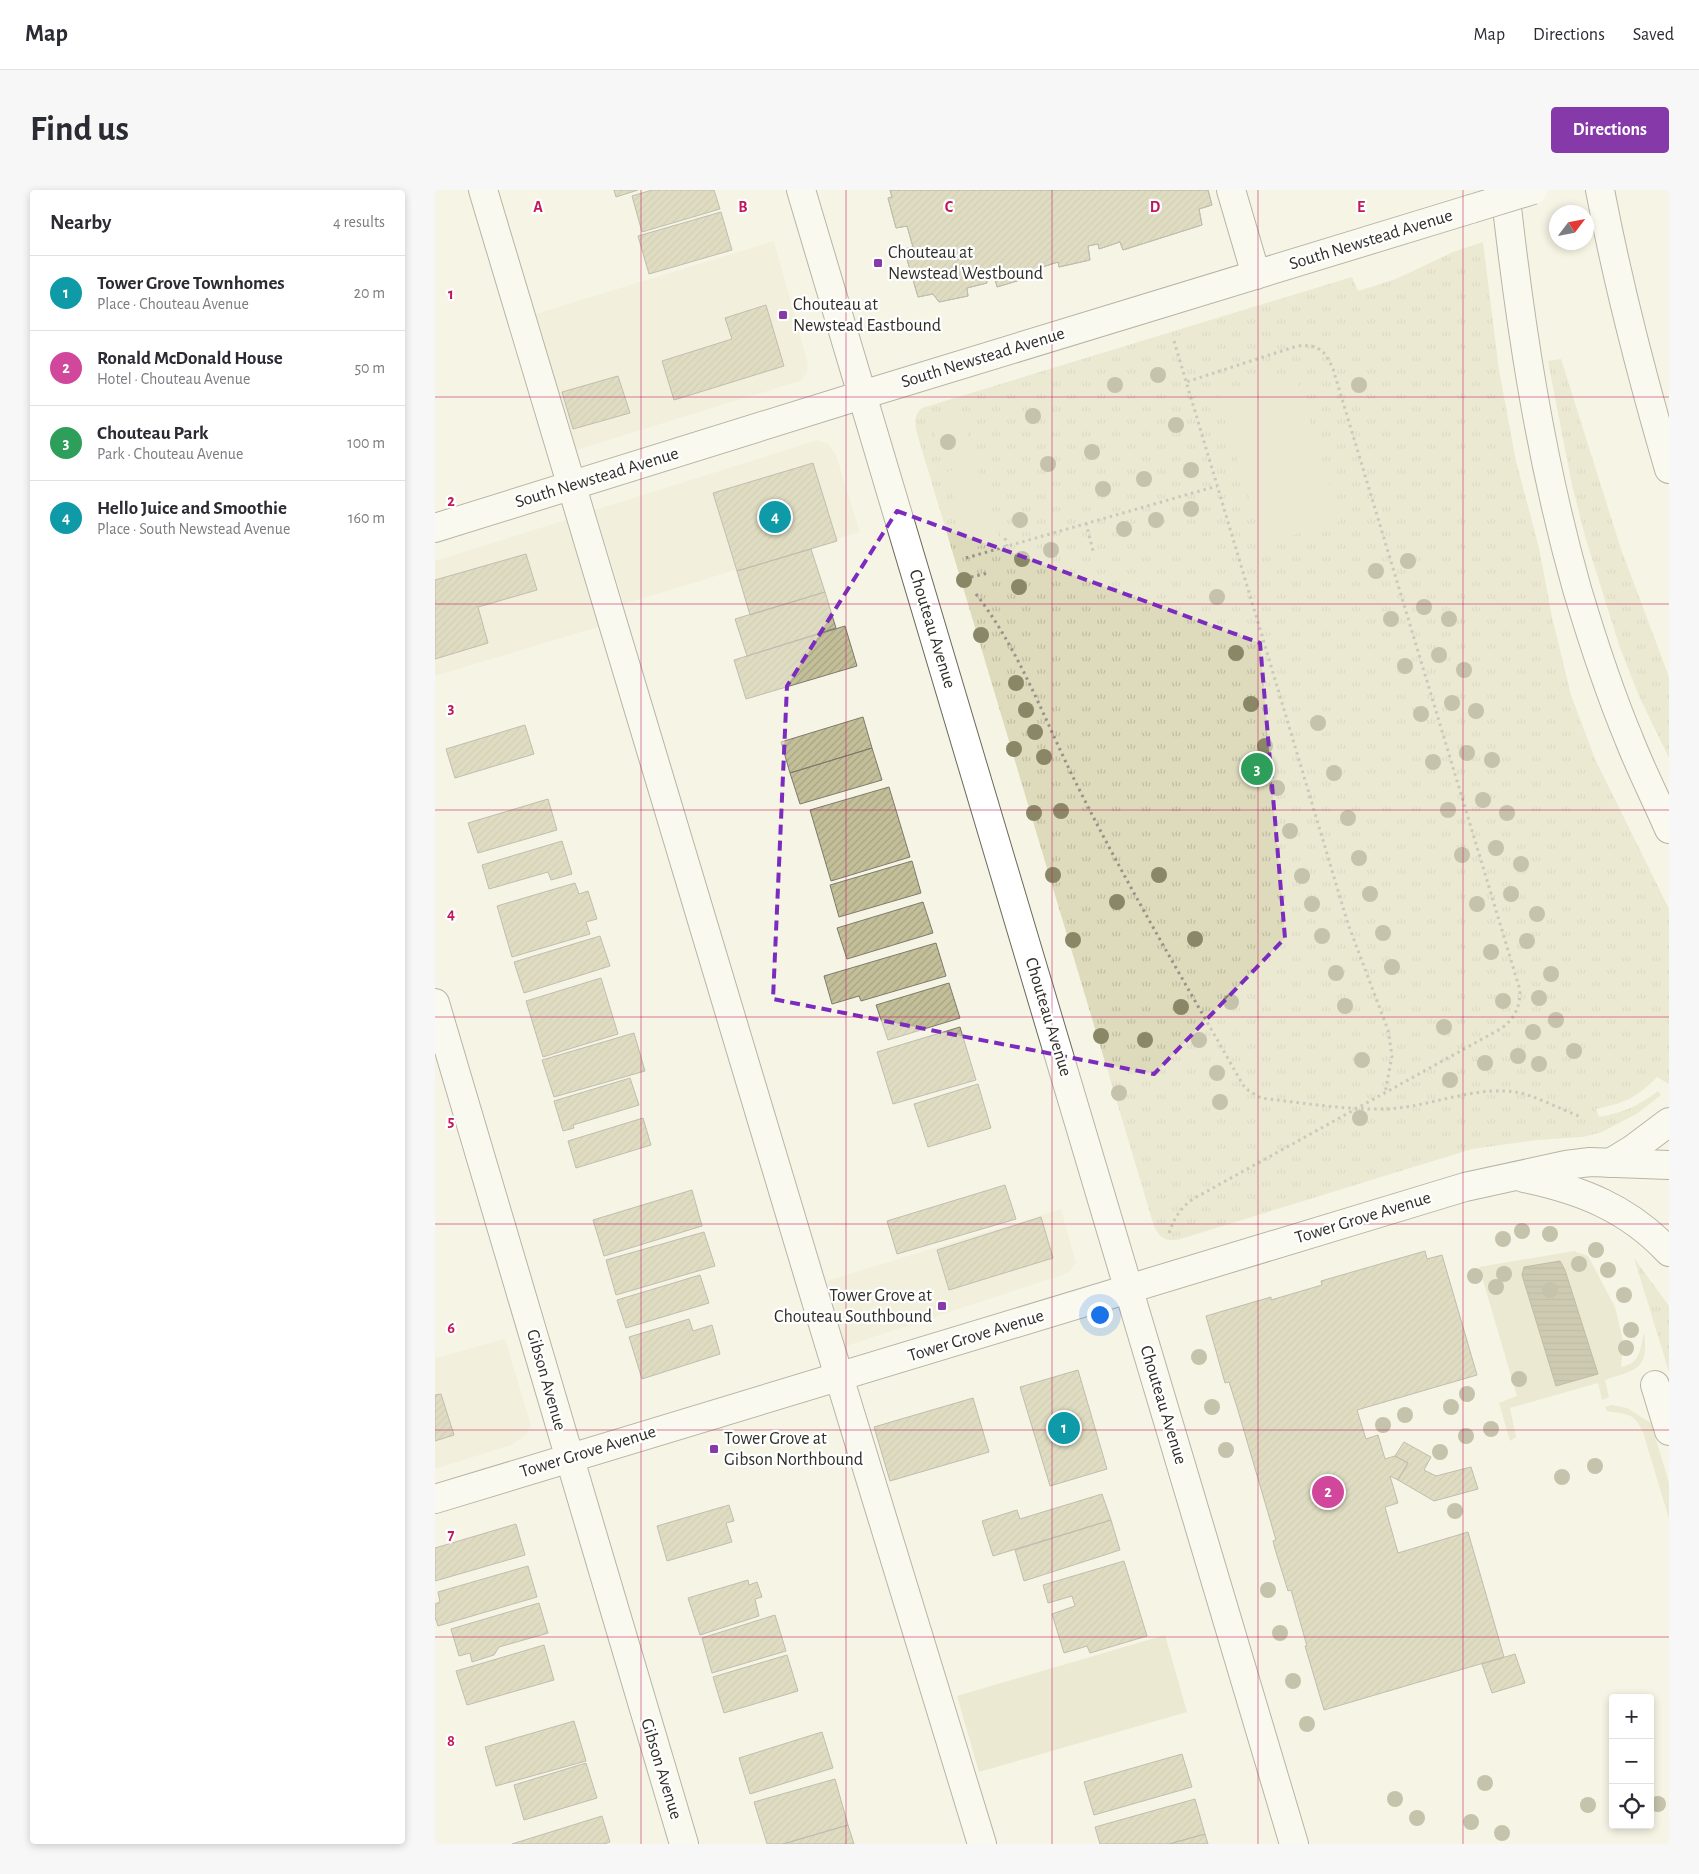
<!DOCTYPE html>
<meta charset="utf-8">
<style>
body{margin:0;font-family:"Alegreya Sans",sans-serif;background:#f7f7f7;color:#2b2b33}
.controls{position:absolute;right:15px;bottom:15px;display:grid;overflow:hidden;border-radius:5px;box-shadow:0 2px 8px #0003}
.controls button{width:45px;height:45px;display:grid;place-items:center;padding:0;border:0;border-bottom:1px solid #e1e1e2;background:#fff;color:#2b2b33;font:25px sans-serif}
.compass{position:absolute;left:1114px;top:15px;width:45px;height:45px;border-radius:50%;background:#fff;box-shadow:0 2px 8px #0003;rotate:58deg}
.you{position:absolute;left:664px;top:1124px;width:18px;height:18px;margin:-12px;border:4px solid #fff;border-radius:50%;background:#1a73e8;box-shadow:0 0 0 8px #1a73e833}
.badge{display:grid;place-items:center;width:32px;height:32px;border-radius:50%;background:#8639a9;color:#fff;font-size:16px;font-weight:700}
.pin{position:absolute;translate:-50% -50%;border:2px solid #fff;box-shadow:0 1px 5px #0006}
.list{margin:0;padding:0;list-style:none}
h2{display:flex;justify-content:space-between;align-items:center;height:65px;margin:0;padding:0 20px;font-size:21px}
h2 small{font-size:16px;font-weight:400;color:#7c7c81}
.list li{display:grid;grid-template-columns:32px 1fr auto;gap:15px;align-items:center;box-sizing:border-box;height:75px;padding:0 20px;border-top:1px solid #e1e1e2}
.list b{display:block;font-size:19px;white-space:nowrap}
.list p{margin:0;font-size:16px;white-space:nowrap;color:#7c7c81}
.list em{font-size:16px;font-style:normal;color:#7c7c81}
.icon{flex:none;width:28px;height:28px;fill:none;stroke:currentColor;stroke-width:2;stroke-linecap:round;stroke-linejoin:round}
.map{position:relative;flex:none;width:1234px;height:1654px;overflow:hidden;border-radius:5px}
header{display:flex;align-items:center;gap:30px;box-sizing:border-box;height:70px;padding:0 25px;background:#fff;border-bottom:1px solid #e1e1e2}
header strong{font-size:24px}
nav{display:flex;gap:28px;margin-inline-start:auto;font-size:18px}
.intro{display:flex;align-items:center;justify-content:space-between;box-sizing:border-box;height:120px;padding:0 30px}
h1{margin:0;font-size:35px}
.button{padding:12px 22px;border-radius:5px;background:#8639a9;color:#fff;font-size:18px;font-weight:700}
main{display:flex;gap:30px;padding:0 30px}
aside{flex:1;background:#fff;border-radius:5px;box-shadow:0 2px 8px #0003}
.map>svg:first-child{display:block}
.built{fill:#edebd3}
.grass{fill:url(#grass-tufts)}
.garden{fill:#dedbbd}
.water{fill:url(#water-rules);stroke:#7c785e}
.building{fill:url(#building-hatch);stroke:#7d7b6d}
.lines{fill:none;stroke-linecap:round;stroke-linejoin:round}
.minor-casing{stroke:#6a695a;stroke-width:30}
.highway-casing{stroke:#6a695a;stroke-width:30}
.path{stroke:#959489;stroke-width:3;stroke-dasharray:2.5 4;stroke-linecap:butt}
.minor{stroke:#fff;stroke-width:28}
.highway{stroke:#fff;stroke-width:28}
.minor-bridge-casing{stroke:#6a695a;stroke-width:30;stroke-linecap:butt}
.minor-bridge{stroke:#fff;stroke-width:28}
.tree{fill:#8a8767}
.marked{fill:none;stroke:#7b2cbf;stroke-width:4;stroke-dasharray:10 6;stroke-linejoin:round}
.grid{fill:none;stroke:#c2185b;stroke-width:1;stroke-opacity:0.55}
.poi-dot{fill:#8639a9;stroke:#fff;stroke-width:2}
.labels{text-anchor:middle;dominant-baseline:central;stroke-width:4.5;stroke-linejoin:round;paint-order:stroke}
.street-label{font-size:18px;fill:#302f29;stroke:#fff}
.poi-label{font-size:18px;fill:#302f29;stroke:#fff;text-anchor:start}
.grid-label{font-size:16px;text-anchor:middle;font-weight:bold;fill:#c2185b;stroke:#fff;stroke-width:4.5;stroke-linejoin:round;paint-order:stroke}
</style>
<header>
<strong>Map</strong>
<nav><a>Map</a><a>Directions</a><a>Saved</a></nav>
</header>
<div class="intro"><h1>Find us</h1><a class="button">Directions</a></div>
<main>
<aside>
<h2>Nearby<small>4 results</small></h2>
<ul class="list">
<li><span class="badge" style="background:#0f9aa8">1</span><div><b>Tower Grove Townhomes</b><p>Place · Chouteau Avenue</p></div><em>20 m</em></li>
<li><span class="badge" style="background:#d1479c">2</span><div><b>Ronald McDonald House</b><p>Hotel · Chouteau Avenue</p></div><em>50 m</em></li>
<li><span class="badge" style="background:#2e9e5b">3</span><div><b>Chouteau Park</b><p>Park · Chouteau Avenue</p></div><em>100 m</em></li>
<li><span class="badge" style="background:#0f9aa8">4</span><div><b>Hello Juice and Smoothie</b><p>Place · South Newstead Avenue</p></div><em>160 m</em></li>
</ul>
</aside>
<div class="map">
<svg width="1234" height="1654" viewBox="0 0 1234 1654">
<defs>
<pattern id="grass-tufts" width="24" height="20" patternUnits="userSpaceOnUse" patternTransform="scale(1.25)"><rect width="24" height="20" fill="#dedbbd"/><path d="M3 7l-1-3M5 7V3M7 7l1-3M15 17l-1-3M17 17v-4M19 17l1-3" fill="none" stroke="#bfbca2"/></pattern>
<pattern id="water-rules" width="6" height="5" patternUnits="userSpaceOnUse" patternTransform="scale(1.25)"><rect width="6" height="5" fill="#9c9874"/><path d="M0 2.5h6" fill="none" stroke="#807c5f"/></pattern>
<pattern id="building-hatch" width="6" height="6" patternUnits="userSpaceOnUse" patternTransform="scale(1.25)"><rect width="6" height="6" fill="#c3bf99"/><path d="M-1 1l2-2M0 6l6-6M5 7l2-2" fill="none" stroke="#a8a484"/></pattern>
</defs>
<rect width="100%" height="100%" fill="#f6f4e4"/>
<path class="built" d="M339,51L373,174L372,183L365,191L138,261L97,125Z
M383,250L393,254L401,265L425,342L189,414L160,320Z
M134,329L166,436L0,486V371Z
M626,1019L641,1073L633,1083L408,1157L391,1091Z
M70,1149L96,1235L91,1245L76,1255L0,1279V1168Z"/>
<path class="grass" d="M1048,52L1064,180L1081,271L1104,358L1117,427L1136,505L1160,569L1234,719V894L1222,887C1200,909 1191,912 1161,919L1164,927C1187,923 1204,916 1223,901L1226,905L1203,923L1167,942L1148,947L1101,950L1037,959L742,1050C729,1051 724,1047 719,1036L484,250C481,238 476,227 487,218L917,87L923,101L961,89L1018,62Z
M1126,169L1186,359L1234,487V568L1204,506L1185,458L1150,346L1137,295L1113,171Z
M1199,1068L1234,1116V1182Z"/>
<path class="garden" d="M859,181L906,331L828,354L782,204Z
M525,221L564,350L534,359L512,282L527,277L524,268L508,273L497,235L501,230Z
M1139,1061L1153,1066L1180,1117L1188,1151L1186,1177C1206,1173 1205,1160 1209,1142C1214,1181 1201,1179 1170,1190L1174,1207L1167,1210L1163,1193L1075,1218L1081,1247L1075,1251L1064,1213L1082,1206L1044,1077Z
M1177,1215L1192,1218L1216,1233L1234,1293V1329L1208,1242C1198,1221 1192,1225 1172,1221L1170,1217Z
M730,1445L752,1522L544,1582L522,1506Z"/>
<path class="water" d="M1125,1071L1130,1080L1163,1184L1121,1196L1087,1085L1089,1077Z"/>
<path class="building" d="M179,0H203L181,7Z
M217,0H279L285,19L207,42L197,6Z
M455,0H773L777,15L764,19L767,35L688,60L685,52L664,59L663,54L653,56L655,70L624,77L623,72L592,82V88L562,97L559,84L551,86L552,93L532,98L533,106L504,112L498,104L483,107L469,59L478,57L472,36L461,38L453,8L457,7Z
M455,0H773L777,15L764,19L767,35L688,60L685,52L664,59L663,54L653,56L655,70L624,77L623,72L592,82V88L562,97L559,84L551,86L552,93L532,98L533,106L504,112L498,104L483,107L469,59L478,57L472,36L461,38L453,8L457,7Z
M286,22L297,60L214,84L203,46Z
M331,115L349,176L239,210L227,171L297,149L290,128Z
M183,186L195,223L138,239L127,202Z
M378,273L402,351L302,381L278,303Z
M376,359L390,402L315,425L302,381Z
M91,364L102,400L43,417L53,453L0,469V390Z
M390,402L401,438L312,466L300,429Z
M410,436L422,476L311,509L299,470Z
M428,527L437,558L355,583L346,552Z
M90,535L99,564L20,588L11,559Z
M437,558L447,590L365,614L355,583Z
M454,597L475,667L396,691L375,620Z
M113,609L122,640L43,663L33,633Z
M127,651L137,684L116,690L113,682L54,699L47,675Z
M477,671L486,703L404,727L395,695Z
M140,693L144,704L153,701L162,729L151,732L155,744L77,767L62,716Z
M488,712L498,743L412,769L402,738Z
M165,746L175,776L89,803L79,772Z
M501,753L511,786L426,811L424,806L397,814L389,786Z
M166,788L183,844L108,867L91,811Z
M514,793L525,828L453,850L441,815Z
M525,837L541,890L458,914L442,862Z
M199,843L210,881L119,907L107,870Z
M195,888L204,915L138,935L139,938L128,941L119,911Z
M543,894L556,938L493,957L479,914Z
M208,928L216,955L141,978L133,951Z
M570,995L581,1029L462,1064L452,1031Z
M257,1000L267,1036L169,1066L158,1030Z
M606,1027L618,1068L514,1100L502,1060Z
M269,1042L280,1076L181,1105L171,1070Z
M990,1061L992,1069L1007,1065L1042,1185L922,1220L931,1249L943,1245L950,1269L960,1266L973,1273L963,1290L955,1286L963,1313L950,1317L963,1363L1033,1342L1069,1467L889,1520L870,1456H872L856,1400L853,1401L840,1359L838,1351L841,1350L802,1217L794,1192L790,1193L771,1126L836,1107V1110L887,1095L886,1091Z
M265,1085L274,1113L191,1138L182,1110Z
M254,1129L258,1141L277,1135L285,1164L207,1189L194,1147Z
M643,1180L672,1279L615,1296L585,1197Z
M6,1204L19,1245L0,1251V1205Z
M538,1208L554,1262L455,1291L439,1237Z
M969,1252L996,1267L989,1280L1001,1286L1036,1277L1043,1299L999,1311L963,1290L973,1273L960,1266Z
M667,1304L676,1330L558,1366L547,1331L582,1320L585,1329Z
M294,1315L299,1331L291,1333L297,1352L232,1371L222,1336Z
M676,1330L685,1360L589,1391L580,1360Z
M81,1334L90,1365L0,1391V1358Z
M689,1371L712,1446L655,1463L652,1456L629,1463L617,1424L640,1416L637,1406L613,1413L608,1395Z
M93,1376L102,1407L3,1436L0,1427V1414L5,1412L3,1402Z
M313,1390L314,1395L322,1392L327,1407L320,1409L324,1426L265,1445L253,1408Z
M104,1413L113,1443L64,1457L59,1465L37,1472L35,1463L24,1466L16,1439Z
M340,1425L351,1461L277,1483L267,1448Z
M109,1455L119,1490L32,1515L21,1481Z
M1080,1464L1090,1493L1057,1503L1047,1474Z
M352,1465L363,1501L289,1523L278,1487Z
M139,1531L151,1571L61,1596L50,1557Z
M387,1542L398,1578L315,1604L304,1568Z
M747,1564L757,1597L659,1625L649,1592Z
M151,1573L162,1608L89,1630L79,1595Z
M400,1589L413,1635L348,1654H332L319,1612Z
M760,1609L770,1644L734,1654H665L660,1637Z
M167,1626L175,1652L169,1654H77Z
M413,1635L419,1654H348Z
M770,1644L773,1654H734Z"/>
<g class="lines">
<defs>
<path id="minor" d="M48,0L391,1144L547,1654
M366,0L859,1654
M796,0L821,85
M0,338L427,205L1036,19
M0,813L249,1654
M1089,988C1146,1000 1193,1018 1234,1062
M1220,1195L1234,1241
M0,1309L1030,997L1131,975L1155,972L1234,975"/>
<path id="highway" d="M1070,0C1085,135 1105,268 1142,399C1157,449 1174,501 1194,549C1206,580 1221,609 1234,639
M1165,0C1183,94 1207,187 1234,279
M1175,973L1198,959L1234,932"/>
</defs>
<use href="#minor" class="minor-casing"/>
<use href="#highway" class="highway-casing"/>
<path class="path" d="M739,151L913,734L953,840L957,866L950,903
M651,333L658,361
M570,348L572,356
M531,368L782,296
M536,387L553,383
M541,404C586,462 610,532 643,597C694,699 752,796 808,895L814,901L826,908C868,913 910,920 952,919C995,917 1037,896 1080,902C1097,904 1127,920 1144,926
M734,1043C739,1029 745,1018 758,1009L1067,838C1080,828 1085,817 1085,800L898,179C890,160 883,154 862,156L751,192"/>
<use href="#minor" class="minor"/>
<use href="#highway" class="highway"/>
<defs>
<path id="minor-bridge" d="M1036,19L1098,0"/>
</defs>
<use href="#minor-bridge" class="minor-bridge-casing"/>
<use href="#minor-bridge" class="minor-bridge"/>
</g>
<g class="tree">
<circle cx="723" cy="185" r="8"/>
<circle cx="680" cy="195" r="8"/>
<circle cx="924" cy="195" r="8"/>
<circle cx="598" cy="226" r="8"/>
<circle cx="741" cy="235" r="8"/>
<circle cx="513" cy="252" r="8"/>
<circle cx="657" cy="262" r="8"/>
<circle cx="613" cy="274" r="8"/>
<circle cx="756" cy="280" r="8"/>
<circle cx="709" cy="289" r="8"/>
<circle cx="668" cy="299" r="8"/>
<circle cx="756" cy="319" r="8"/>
<circle cx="585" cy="330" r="8"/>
<circle cx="721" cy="330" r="8"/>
<circle cx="689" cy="339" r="8"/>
<circle cx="616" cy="360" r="8"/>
<circle cx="587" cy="369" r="8"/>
<circle cx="973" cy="371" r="8"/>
<circle cx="941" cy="381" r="8"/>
<circle cx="529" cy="390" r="8"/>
<circle cx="584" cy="397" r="8"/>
<circle cx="782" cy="407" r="8"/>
<circle cx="989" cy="417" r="8"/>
<circle cx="956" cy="429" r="8"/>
<circle cx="1014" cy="429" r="8"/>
<circle cx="546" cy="445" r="8"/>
<circle cx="801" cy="463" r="8"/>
<circle cx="1004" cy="465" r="8"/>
<circle cx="970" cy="476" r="8"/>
<circle cx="1029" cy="480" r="8"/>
<circle cx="581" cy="493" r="8"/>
<circle cx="1017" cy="513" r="8"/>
<circle cx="816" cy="514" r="8"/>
<circle cx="591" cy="520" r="8"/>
<circle cx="1041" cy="521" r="8"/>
<circle cx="986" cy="524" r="8"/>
<circle cx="883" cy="533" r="8"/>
<circle cx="600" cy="542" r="8"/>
<circle cx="830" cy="556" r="8"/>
<circle cx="579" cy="559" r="8"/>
<circle cx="1032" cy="563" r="8"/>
<circle cx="609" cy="567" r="8"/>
<circle cx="1057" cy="570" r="8"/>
<circle cx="998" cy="572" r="8"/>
<circle cx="899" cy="583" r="8"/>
<circle cx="842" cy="598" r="8"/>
<circle cx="1048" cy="610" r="8"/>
<circle cx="1013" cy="620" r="8"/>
<circle cx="626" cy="621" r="8"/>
<circle cx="599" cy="623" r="8"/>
<circle cx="1072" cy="623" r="8"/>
<circle cx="913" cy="628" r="8"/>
<circle cx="855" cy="641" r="8"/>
<circle cx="1061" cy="658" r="8"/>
<circle cx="1027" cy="665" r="8"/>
<circle cx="924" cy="668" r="8"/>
<circle cx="1086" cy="674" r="8"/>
<circle cx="618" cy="685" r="8"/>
<circle cx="724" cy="685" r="8"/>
<circle cx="867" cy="686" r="8"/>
<circle cx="935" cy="704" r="8"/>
<circle cx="1076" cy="704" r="8"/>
<circle cx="682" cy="712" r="8"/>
<circle cx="877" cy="714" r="8"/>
<circle cx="1042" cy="714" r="8"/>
<circle cx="1102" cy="724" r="8"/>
<circle cx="948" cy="743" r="8"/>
<circle cx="887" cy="746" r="8"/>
<circle cx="760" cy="749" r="8"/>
<circle cx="638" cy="750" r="8"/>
<circle cx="1092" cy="751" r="8"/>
<circle cx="1056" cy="762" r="8"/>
<circle cx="957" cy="777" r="8"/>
<circle cx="901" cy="783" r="8"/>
<circle cx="1116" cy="784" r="8"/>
<circle cx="1104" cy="808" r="8"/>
<circle cx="1068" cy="811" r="8"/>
<circle cx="796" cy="812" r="8"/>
<circle cx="910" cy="816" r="8"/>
<circle cx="746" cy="817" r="8"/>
<circle cx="1121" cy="830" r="8"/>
<circle cx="1009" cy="837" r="8"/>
<circle cx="1098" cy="842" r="8"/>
<circle cx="666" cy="846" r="8"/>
<circle cx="710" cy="850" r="8"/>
<circle cx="764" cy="850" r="8"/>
<circle cx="1139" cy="861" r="8"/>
<circle cx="1083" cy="866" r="8"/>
<circle cx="927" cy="870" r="8"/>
<circle cx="1050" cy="873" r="8"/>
<circle cx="1104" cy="874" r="8"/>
<circle cx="782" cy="883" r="8"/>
<circle cx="1015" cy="890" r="8"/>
<circle cx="684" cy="903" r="8"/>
<circle cx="785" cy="912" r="8"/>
<circle cx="925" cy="928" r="8"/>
<circle cx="1087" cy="1041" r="8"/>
<circle cx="1115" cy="1044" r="8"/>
<circle cx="1068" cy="1049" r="8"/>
<circle cx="1161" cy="1060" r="8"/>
<circle cx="1144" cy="1074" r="8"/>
<circle cx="1173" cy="1080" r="8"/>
<circle cx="1069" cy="1084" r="8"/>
<circle cx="1040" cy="1086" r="8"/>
<circle cx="1061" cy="1097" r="8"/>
<circle cx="1115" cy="1100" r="8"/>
<circle cx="1189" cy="1105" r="8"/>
<circle cx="1196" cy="1140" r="8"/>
<circle cx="1191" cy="1158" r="8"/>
<circle cx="764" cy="1167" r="8"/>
<circle cx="1084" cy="1189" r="8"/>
<circle cx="1032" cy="1204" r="8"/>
<circle cx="777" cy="1217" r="8"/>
<circle cx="1016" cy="1217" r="8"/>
<circle cx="970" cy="1225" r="8"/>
<circle cx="948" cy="1235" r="8"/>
<circle cx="1056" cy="1239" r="8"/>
<circle cx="1031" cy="1246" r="8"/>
<circle cx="791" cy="1260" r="8"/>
<circle cx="1005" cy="1262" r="8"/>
<circle cx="1160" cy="1276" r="8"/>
<circle cx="1127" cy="1287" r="8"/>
<circle cx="1020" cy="1321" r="8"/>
<circle cx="833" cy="1400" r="8"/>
<circle cx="845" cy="1443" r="8"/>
<circle cx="858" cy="1491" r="8"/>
<circle cx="872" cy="1534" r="8"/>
<circle cx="1050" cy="1593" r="8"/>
<circle cx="960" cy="1609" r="8"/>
<circle cx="1223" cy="1614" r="8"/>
<circle cx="1153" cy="1615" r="8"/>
<circle cx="982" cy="1628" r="8"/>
<circle cx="1036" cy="1632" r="8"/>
<circle cx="1067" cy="1643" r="8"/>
</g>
<path d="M0 0H1234V1654H0ZM462,321L825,453L850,748L719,884L338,809L352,496Z" fill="#f6f4e4" fill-opacity=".55" fill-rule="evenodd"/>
<path class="marked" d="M462,321L825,453L850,748L719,884L338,809L352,496Z"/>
<path class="grid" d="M206,0V1654M411,0V1654M617,0V1654M823,0V1654M1028,0V1654M0,207H1234M0,414H1234M0,620H1234M0,827H1234M0,1034H1234M0,1240H1234M0,1447H1234"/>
<g class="poi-dot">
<rect x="438" y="68" width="10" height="10" rx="2.5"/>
<rect x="343" y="120" width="10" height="10" rx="2.5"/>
<rect x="502" y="1111" width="10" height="10" rx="2.5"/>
<rect x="274" y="1254" width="10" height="10" rx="2.5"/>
</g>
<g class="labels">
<g class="street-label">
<text transform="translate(936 50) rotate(-17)">South Newstead Avenue</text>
<text transform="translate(548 168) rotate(-17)">South Newstead Avenue</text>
<text transform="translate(162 288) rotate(-17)">South Newstead Avenue</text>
<text transform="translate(497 439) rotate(73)">Chouteau Avenue</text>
<text transform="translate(613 827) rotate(73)">Chouteau Avenue</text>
<text transform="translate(928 1028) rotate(-17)">Tower Grove Avenue</text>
<text transform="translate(541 1146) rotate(-17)">Tower Grove Avenue</text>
<text transform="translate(111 1190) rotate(74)">Gibson Avenue</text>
<text transform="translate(728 1215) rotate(73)">Chouteau Avenue</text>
<text transform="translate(153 1262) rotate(-17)">Tower Grove Avenue</text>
<text transform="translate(226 1579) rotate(73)">Gibson Avenue</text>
</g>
<g class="poi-label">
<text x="453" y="63">Chouteau at<tspan x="453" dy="21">Newstead Westbound</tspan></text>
<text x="358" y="115">Chouteau at<tspan x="358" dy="21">Newstead Eastbound</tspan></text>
<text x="497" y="1106" text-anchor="end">Tower Grove at<tspan x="497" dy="21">Chouteau Southbound</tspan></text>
<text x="289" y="1249">Tower Grove at<tspan x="289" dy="21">Gibson Northbound</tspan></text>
</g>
</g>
<g class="grid-label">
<text x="103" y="22">A</text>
<text x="308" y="22">B</text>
<text x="514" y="22">C</text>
<text x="720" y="22">D</text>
<text x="926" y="22">E</text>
<text x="16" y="109">1</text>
<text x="16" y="316">2</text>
<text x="16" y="523">3</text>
<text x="16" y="729">4</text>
<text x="16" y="936">5</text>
<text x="16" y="1143">6</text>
<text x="16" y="1350">7</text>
<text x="16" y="1556">8</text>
</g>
</svg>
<div class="controls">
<button>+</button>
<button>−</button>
<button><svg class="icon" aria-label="locate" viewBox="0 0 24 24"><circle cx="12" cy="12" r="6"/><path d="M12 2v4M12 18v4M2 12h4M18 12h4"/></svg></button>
</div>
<svg class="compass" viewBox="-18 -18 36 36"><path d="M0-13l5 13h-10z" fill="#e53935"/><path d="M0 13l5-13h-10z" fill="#7c7c81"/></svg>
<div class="you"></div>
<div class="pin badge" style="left:629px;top:1238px;background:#0f9aa8">1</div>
<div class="pin badge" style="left:893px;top:1302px;background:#d1479c">2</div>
<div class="pin badge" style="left:822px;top:579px;background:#2e9e5b">3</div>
<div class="pin badge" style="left:340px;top:327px;background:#0f9aa8">4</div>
</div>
</main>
